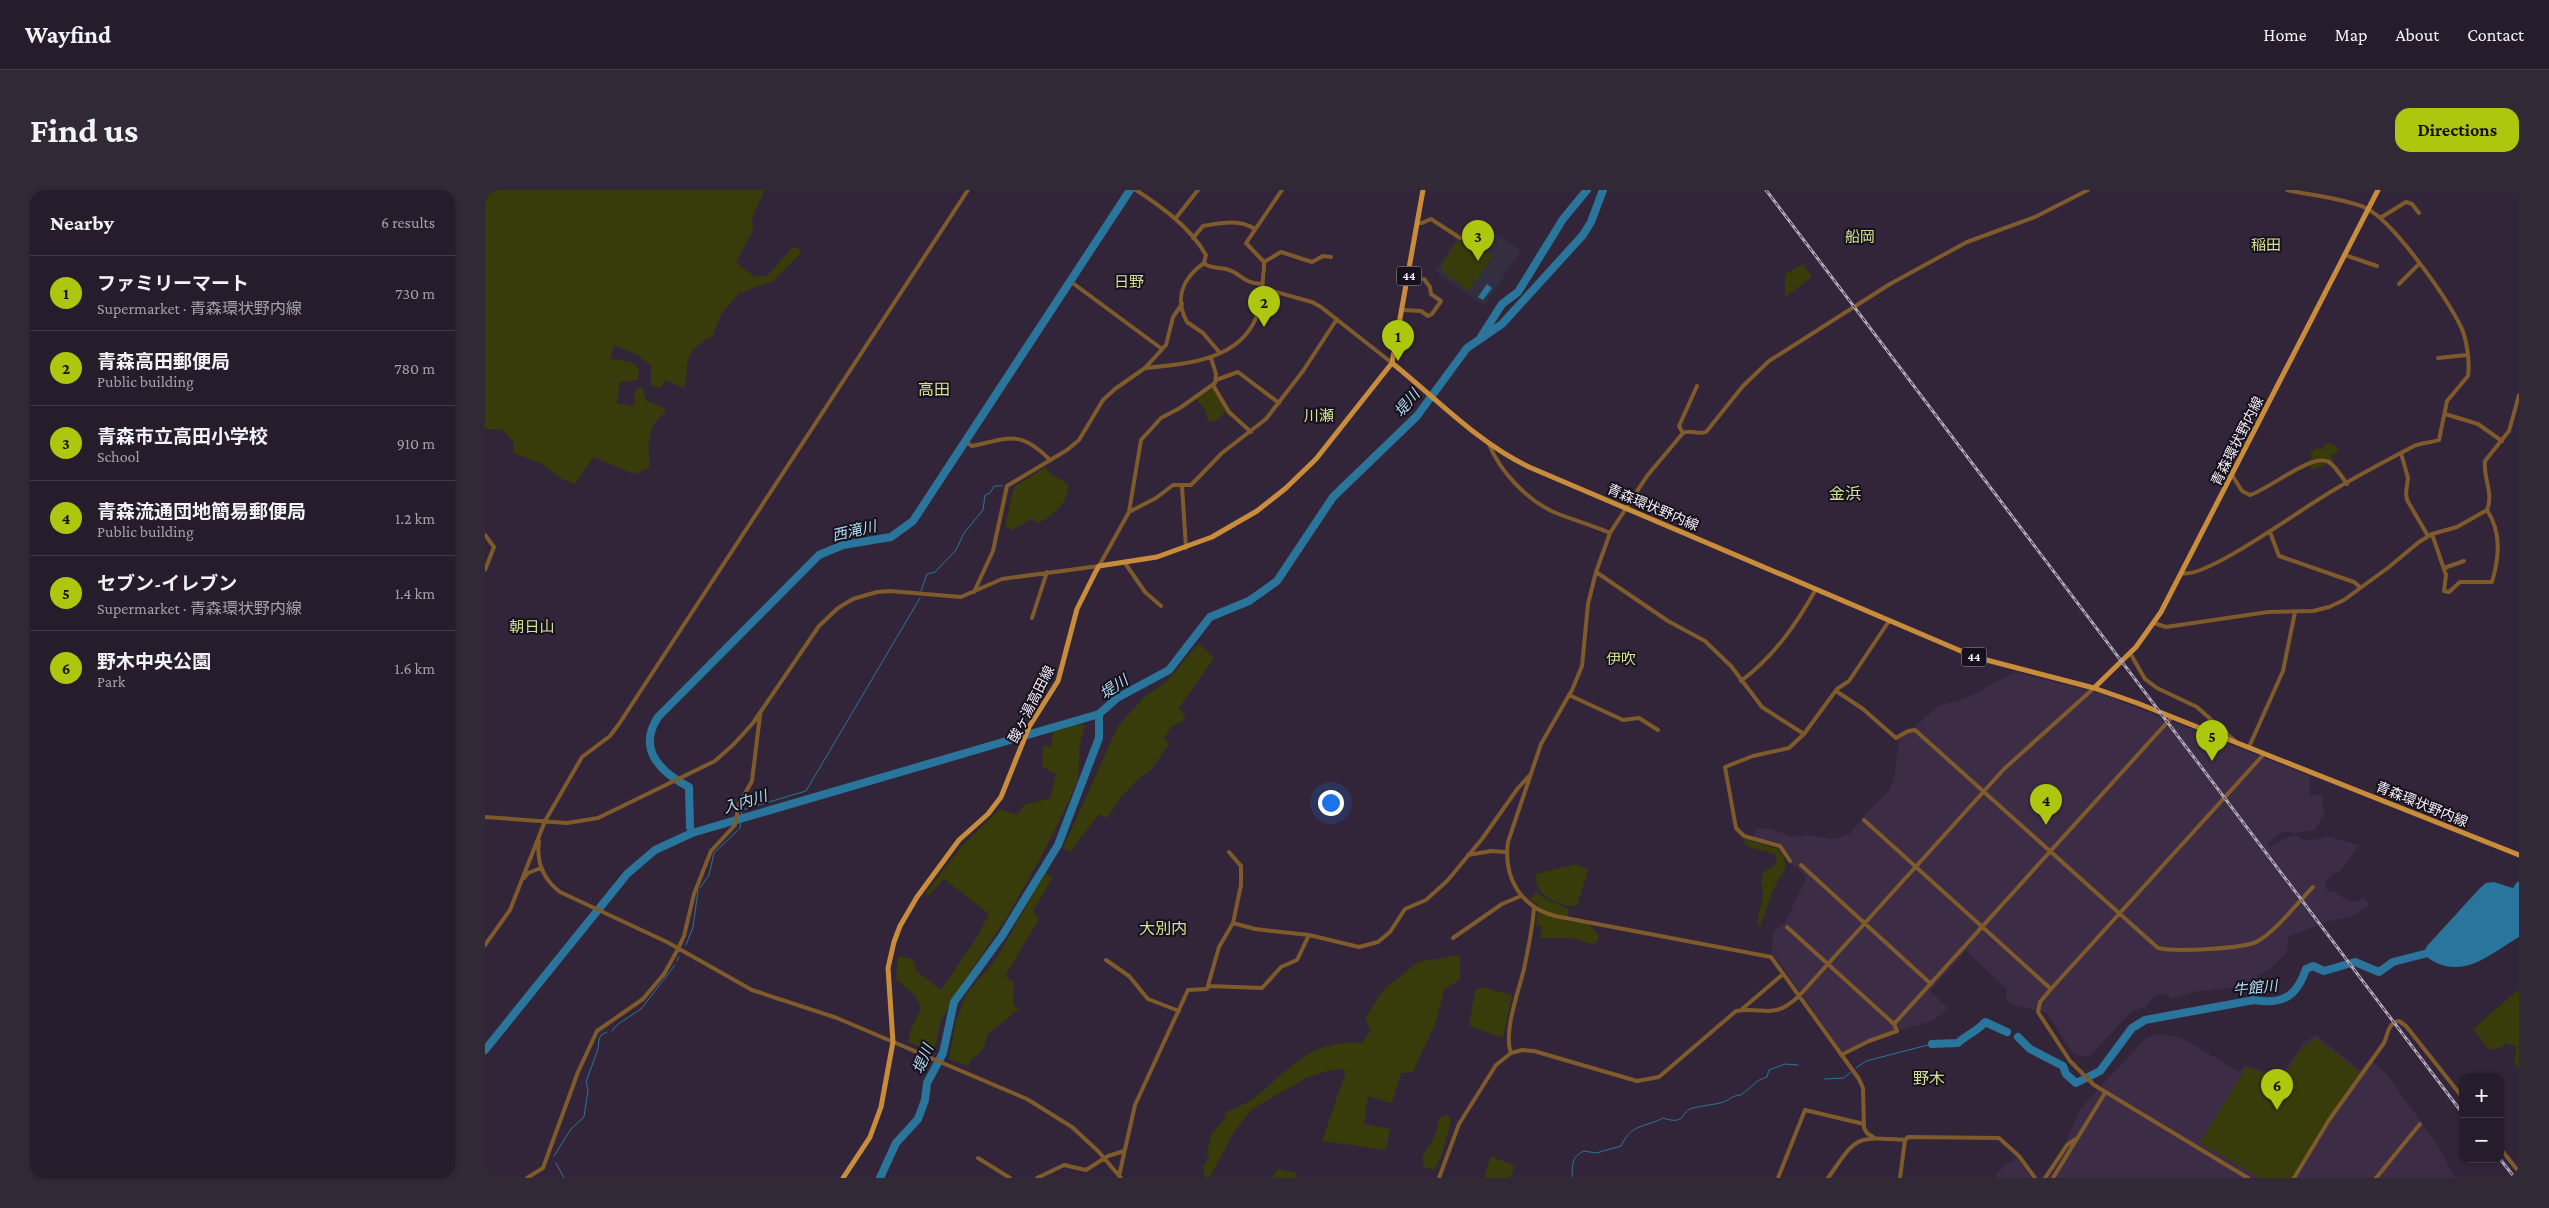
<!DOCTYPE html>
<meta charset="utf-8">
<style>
body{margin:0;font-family:"Crimson Pro","Noto Sans JP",serif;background:#322937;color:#f1f3f6}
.controls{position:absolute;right:15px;bottom:15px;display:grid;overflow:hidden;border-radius:10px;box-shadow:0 1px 4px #0004}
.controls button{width:45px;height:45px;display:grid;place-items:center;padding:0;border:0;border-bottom:1px solid #423a47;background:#261c2b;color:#f1f3f6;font:25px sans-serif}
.you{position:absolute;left:845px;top:612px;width:18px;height:18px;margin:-12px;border:4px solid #fff;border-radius:50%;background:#1a73e8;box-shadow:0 0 0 8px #1a73e833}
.badge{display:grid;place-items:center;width:32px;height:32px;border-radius:50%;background:#adc60e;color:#111;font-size:16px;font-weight:700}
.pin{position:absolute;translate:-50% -41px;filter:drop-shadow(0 1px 2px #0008)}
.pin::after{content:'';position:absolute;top:26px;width:18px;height:15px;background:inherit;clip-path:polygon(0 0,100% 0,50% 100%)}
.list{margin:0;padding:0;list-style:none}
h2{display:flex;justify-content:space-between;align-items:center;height:65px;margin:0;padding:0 20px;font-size:21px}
h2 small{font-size:16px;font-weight:400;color:#a4a1a9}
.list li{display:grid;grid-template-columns:32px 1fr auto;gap:15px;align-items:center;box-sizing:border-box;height:75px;padding:0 20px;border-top:1px solid #423a47}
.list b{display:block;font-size:19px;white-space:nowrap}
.list p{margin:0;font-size:16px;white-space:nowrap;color:#a4a1a9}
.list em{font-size:16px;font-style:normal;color:#a4a1a9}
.map{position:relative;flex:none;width:2034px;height:988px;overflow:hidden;border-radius:15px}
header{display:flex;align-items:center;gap:30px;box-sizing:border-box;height:70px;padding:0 25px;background:#261c2b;border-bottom:1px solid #423a47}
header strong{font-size:24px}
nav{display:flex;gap:28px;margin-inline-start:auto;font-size:18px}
.intro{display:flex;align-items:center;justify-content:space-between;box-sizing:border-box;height:120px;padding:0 30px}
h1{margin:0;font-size:35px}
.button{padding:12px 22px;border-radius:15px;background:#adc60e;color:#111;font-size:18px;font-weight:700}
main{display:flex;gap:30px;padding:0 30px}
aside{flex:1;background:#261c2b;border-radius:15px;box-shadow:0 1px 4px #0004}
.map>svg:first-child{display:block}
.built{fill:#3d2c46}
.education{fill:#342f40}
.green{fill:#383b0a}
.water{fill:#2a759c}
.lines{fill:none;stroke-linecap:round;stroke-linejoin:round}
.stream{stroke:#2a759c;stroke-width:1}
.river{stroke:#2a759c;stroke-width:8}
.minor{stroke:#7f5a2b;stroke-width:4}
.major{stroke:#c98c3b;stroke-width:5}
.rail-casing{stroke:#b1a7b7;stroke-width:3}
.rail{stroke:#16111a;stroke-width:1;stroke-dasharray:4;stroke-linecap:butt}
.labels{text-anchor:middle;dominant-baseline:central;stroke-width:4;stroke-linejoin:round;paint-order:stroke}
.shield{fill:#16111a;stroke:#b2abb7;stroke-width:1}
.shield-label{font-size:12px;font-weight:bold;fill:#f5edfa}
.street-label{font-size:14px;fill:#f5edfa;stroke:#16111a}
.neighbourhood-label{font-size:15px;fill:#d2e296;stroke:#16111a}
.water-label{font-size:15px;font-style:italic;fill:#aedaf5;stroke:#16111a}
.quarter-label{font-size:16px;fill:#d2e296;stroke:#16111a}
</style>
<header>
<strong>Wayfind</strong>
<nav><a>Home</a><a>Map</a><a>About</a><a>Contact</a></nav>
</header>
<div class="intro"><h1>Find us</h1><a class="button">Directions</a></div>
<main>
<aside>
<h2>Nearby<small>6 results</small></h2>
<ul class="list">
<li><span class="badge">1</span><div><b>ファミリーマート</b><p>Supermarket · 青森環状野内線</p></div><em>730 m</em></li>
<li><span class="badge">2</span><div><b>青森高田郵便局</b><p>Public building</p></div><em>780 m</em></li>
<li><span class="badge">3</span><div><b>青森市立高田小学校</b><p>School</p></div><em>910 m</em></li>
<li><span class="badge">4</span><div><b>青森流通団地簡易郵便局</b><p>Public building</p></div><em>1.2 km</em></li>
<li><span class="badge">5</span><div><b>セブン-イレブン</b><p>Supermarket · 青森環状野内線</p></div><em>1.4 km</em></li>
<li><span class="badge">6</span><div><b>野木中央公園</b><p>Park</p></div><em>1.6 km</em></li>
</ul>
</aside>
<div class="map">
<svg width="2034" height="988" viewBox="0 0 2034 988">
<rect width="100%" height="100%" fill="#322539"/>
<path class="built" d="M1529,482L1614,503L1825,586V605H1837L1839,627H1837L1830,640L1811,643L1798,641L1782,654L1785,657L1796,650L1811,645L1819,650L1835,649L1840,646L1874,655L1854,683H1848L1839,694L1844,702L1848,701L1863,711H1872L1879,708L1884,715L1865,727L1841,732L1803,747L1802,762L1787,777L1769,789L1749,797L1710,802L1687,809L1681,804L1669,806L1659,819L1656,817L1653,820H1648L1640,828L1606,865L1598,867L1590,864L1582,855L1562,823L1533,816L1521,810L1522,799L1481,761L1445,801L1463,818L1455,826L1444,832L1394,845L1357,862L1287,762L1288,742L1300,733L1321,688L1315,680L1304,673L1295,657L1268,646L1271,639L1282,638L1308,647L1322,645L1349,649L1365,644L1378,627L1404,601L1409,589L1414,549L1455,515L1473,511L1492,503Z
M1675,844L1696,848L1755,882L1759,875L1788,884L1800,880L1818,853L1831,845L1876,881L1885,869L1903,886L1953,956L1970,988H1553L1559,987L1580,955L1595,919L1662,847Z
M1532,968L1546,988H1509L1518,976Z"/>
<path class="education" d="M985,30H989L1036,60L999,116L950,81Z"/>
<path class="green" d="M0,0H280L267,28L268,41L251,72L270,87L282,86L308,57L313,58L316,63L289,91L254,103L235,126L228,146C216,152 204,160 202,174C201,183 203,189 199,198L180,190L176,198L166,195V176L152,165L129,155L125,169L146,172L154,178L153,190L135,192L132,214L149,216L150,199L157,197L161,210L182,220C161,239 163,251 165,278L149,284L108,267L90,294L77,289L55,273L29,263L28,251L18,240L0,239Z
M972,51H986L1008,66L984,101L958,82L957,74Z
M1318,74L1327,87L1300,107V84Z
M728,198L742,221L730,231H723L721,221L711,209Z
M1843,253L1851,256L1854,261L1846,266L1848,271L1828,280L1822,271L1827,268L1825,263L1833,257L1835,260Z
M560,277L566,284L583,294C583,315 570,323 554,333L546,329L527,340L520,336L529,297Z
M714,453L729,468L694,518L700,527L697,532L687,536L679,548L684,554L666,580L653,589L635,608L622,628L614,624L585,662L578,658L633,536L658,508L682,491Z
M593,534L600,535L595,554L593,590L581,617L556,667L522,727L476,796L456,831L449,862L423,852L425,841L436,818L429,804L411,790L413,766L427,769L430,773V780L456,800L492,747L504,724L459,689L443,706L440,704L477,656L515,619L532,625L539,615L565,608L571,584L557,577L558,556L566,557L568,541Z
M1260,649L1293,659L1299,668L1301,677L1288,700L1275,737L1272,734L1278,704L1276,692L1277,683L1290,675L1292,669L1290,664L1264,657L1259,653Z
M1091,674L1103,680L1092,716C1073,717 1049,706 1051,684Z
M560,683L568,687L548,721L554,729L520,786L529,792L528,815L534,819L502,845C501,857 496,864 486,869L483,876L464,869L470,834L482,803L511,769Z
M1051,702L1060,709L1084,719L1082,731L1104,734L1114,746L1112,752L1106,754L1087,748H1055L1057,736L1051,735L1054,716L1045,709Z
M975,765V790L960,798L951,832L928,882L916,883L907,913L883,906L879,934L905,939L901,960L837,951L861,881L852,879L825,886L767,919L749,942L725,987L720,988L718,976L725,966L721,964L727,943L741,928L739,924C749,917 761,915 770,907C808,877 823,850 877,853L886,840L880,829L897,801L933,772Z
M996,797L1027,805L1018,848L984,836L990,801Z
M2034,799V879L2029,872L2032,857L2021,853L2017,857L2004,860L1988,839Z
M1831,848L1875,882L1844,927L1807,988H1775L1715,953L1761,877L1788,885L1801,883L1815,860Z
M960,925L964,926L966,931L956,967L949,980L939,977L937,968C940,959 949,951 951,942C953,935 952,929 960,925Z
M1006,966L1030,976L1025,988H999Z
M793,979L811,983L812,988H787Z"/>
<path class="water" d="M1002,94L1007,98L998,110L993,107Z
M2009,692L2034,700V747C2003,765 1978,791 1943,768L1940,760L1942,756L1995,698L2001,693Z"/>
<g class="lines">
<path class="stream" d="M436,401L442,384L450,382L471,360L479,343L498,320L500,305L505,303L509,296H517
M215,698L224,685L229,663L255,638L257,620L321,601L435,408
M201,755L208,737L213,701
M192,771L194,767
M127,841L133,834L156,819L190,775
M1371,878L1381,871L1447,854
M1340,889L1359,888L1366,882
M69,966L86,939L99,927L103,900L101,892L113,859L114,849L116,845L122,842
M71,973L79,988
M1087,987C1088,976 1085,968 1099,961L1111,963L1136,956C1147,933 1159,938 1178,928C1202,936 1195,921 1208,918C1216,916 1226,915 1235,913C1244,911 1247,905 1256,905L1274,890L1282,887L1284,880L1300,874L1313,875"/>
<path class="river" d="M996,147L1017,114L1033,102L1078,29L1102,0
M205,637L204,597C175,582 152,559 173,527L334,365L358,355L406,347L428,331L645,0
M2027,708L2034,696
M1533,847L1545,859L1578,876L1581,884L1591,893L1615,881L1647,838L1660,830L1769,810C1798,815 1812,806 1821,779L1828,776L1839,781L1870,772L1894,782L1908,772L1943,763L1950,759
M1447,854L1473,853C1481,845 1493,841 1500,832L1522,842
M0,860L142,684L170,660L207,643L614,524
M395,988L411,953L433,929L440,910L442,893L458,863L469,812L517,746L573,655L614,548V524L632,508L684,480L725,427L764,411L792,391L848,307L932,226L982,158L1017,134L1098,45L1106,32L1118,0"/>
<path class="minor" d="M651,0C677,17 705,37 721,65L719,73C698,88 689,108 702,132L718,143L735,163
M1895,28L1921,12L1927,14L1934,23
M690,29L713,0
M933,33H937L946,29L975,48
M708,48L718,36C736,33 754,29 770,39
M1860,65L1892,76
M779,72L796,62L827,72L838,66L846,67
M719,73C726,79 733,77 741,79C757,83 756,93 777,94
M589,94L677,159
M1914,94L1934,74
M777,98L827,112L836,117L907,173
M918,120L936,121L943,126L947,124L956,111L946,104L945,97L939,89
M1953,168L1982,165
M660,178C700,174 753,171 771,128C778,113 777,93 779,78V72L761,53L797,0
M731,190L753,182L794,213
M728,195L744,222L766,242
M1960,224L1993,234L2017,251
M1198,243L1194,236L1212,196
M484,254L487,256C524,248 535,240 564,269
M1004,254C1015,282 1043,311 1071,323C1088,330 1107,335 1125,343
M1916,263L1923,288L1921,303L1922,310L1943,346
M1747,285L1757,301L1765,305C1783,300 1828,262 1844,272C1851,277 1857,287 1862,294
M697,296L701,358
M644,322L671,308L688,295H706L737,263L781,229L818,181L852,129
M1785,342L1794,366L1869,392L1875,397
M1947,344L1961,385L1959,401L1964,402L1975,392H2007C2014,368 2017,343 2002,320
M0,345L9,357L0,380
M640,373L660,402L676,416
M1959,378L1979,371
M1111,382L1183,431L1220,451L1246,476L1277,517L1319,544L1304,558L1268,566L1240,577L1251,638L1259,646L1295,656L1305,671
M1697,383C1719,390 1815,320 1839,306C1868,288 1899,272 1929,256C1937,252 1946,253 1954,250L1962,211L1983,186C1985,173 1982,149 1976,137C1962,108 1909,32 1881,18C1862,9 1824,5 1802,0
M489,402L508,361L522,296L582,260L594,250L618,210L630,199L660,178L681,155L688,127L697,114
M547,428L562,382
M1669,433L1681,437L1783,422L1828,421L1844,417L1859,410L1904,377L1934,352L1947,344L1972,337L2002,320C2009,304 1998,288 2000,271L2024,241L2034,205
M1645,463L1660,489L1672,498L1712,517L1750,551
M1256,491C1289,466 1311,435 1331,399
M1351,501L1378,519L1411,548L1423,541L1430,540L1673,758C1688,762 1761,759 1773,751C1792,740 1812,713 1828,697
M1084,505L1138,530L1154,528L1173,540
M1319,544L1352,499L1364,491L1404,431
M1764,557L1798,481L1810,422
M0,627L82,633L113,628L230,571L249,554L268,533L334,436L353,418L368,409L392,402L405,401L476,407L517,389L614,376L644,322L656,250L676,228L695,218L730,193L731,184L726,168
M1379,630L1566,799
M54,651C51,673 58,689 75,702L182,752L267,800L352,828L542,909L587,937L613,961L636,988
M983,665L1006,661L1021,662
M1316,675L1446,794
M39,688L43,683L56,678
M748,733L770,739L824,745L874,757L893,752L905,742L920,719L941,710L962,691L997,649L1033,598L1045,585
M1302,737L1409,834
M968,748L1017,714L1036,706
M0,755L25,720L60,631L97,567L125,546L134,534L483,0
M621,770L644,786L663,809L694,821
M723,796L777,798L796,777L812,770L824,745
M1256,820L1298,784
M1026,863C1018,842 1034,800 1039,779C1043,759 1048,737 1049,717
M1356,865L1384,851L1412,841L1409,834L1687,527
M1388,947L1382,943L1379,938L1378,898L1374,889L1286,767L1070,726C1036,717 1018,688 1023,652L1056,554L1087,500L1097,476L1103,414L1111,382L1125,343L1162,286L1198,243C1205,239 1213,245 1221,242L1258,196L1284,171L1405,94L1482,52L1550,27L1603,0
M2015,958L2034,982
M493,968L525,988
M634,986L650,915L703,800L722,799L734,757L748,733L756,695V676L744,662
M42,988L58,978L93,882L112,841L158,809L179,784L193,759L199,746L209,704L226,661L250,635L254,614L267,591L275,525
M552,988L579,975L601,980L623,966L639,961
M954,988L974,934L1011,875L1026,863L1037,860L1049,861L1152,891L1174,887L1251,821C1281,816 1287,831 1314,806L1519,579L1609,498
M1293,988L1320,920L1379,934
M1343,988C1372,947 1368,946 1420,950L1423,947L1514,948L1534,966L1550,988
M1415,988L1420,950
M1560,988L1582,955L1591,949
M1568,988L1620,903
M1763,988L1609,895L1585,871L1553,822L1555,812L1566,799L1779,564
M1809,988L1844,930L1899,853C1903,844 1903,833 1914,831L1921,836L1978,908
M1891,988L1935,934"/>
<path class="major" d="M907,173C951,208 993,253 1044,277L1490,467L1609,498L1652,513L2034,665
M1609,498L1651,457L1676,422L1893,0
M358,988L385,947L396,917L408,852L403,778L409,752L415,736L432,707L474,650L503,624L516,607L544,537L573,491L592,419L611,381L614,376L672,367L727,347L772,321L801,298L831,269L907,173L938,0"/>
<defs>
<path id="rail" d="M1281,0L1978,924
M2015,969L2030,988"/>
</defs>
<use href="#rail" class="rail-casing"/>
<use href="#rail" class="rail"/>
</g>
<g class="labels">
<g class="shield">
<rect x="911.5" y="76.5" width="25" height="19" rx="4"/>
<rect x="1476.5" y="457.5" width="25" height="19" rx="4"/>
</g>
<g class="shield-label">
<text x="924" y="86">44</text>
<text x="1489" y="467">44</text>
</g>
<g class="street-label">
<text transform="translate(1752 251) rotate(-63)">青森環状野内線</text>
<text transform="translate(1168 317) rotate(23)">青森環状野内線</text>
<text transform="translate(546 514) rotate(-63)">酸ヶ湯高田線</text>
<text transform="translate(1937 614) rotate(22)">青森環状野内線</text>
</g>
<g class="neighbourhood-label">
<text x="1375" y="47">船岡</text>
<text x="1781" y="55">稲田</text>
<text x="644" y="92">日野</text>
<text x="834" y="226">川瀬</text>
<text x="47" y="437">朝日山</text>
<text x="1136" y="469">伊吹</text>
</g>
<g class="water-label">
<text transform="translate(922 213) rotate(-50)">堤川</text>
<text transform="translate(369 341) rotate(-13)">西滝川</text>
<text transform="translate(629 497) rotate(-34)">堤川</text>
<text transform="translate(260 612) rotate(-17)">入内川</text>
<text transform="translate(1770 798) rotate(-6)">牛館川</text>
<text transform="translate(438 869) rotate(-67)">堤川</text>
</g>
<g class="quarter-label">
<text x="449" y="199">高田</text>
<text x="1360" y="303">金浜</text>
<text x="678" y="738">大別内</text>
<text x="1444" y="888">野木</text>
</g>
</g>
</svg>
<div class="controls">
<button>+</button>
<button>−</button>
</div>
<div class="you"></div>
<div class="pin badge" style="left:913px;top:171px">1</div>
<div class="pin badge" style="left:779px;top:137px">2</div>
<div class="pin badge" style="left:993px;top:71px">3</div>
<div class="pin badge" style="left:1561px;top:635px">4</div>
<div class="pin badge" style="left:1727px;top:571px">5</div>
<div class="pin badge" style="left:1792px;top:920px">6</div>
</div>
</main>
